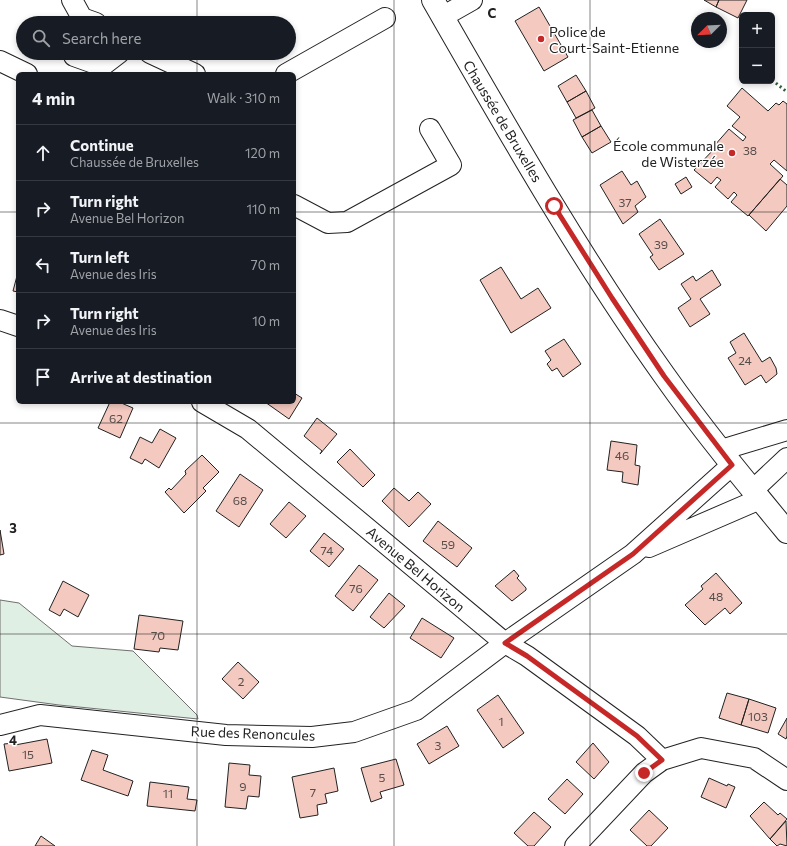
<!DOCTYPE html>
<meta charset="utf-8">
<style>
body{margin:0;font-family:Commissioner,sans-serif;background:#242831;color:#f1f3f6}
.controls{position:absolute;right:12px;top:12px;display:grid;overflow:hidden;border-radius:6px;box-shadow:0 2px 6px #0003}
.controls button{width:36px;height:36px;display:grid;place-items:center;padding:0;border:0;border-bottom:1px solid #363941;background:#171b24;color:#f1f3f6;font:20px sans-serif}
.compass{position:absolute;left:691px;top:12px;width:36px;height:36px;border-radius:50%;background:#171b24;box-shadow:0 2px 6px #0003;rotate:246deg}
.stop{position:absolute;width:12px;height:12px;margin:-9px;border:3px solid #c62828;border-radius:50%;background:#fff}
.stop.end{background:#c62828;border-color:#fff;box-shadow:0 1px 4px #0008}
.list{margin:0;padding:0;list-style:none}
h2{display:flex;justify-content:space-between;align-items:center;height:52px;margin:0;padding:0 16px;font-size:17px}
h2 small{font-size:13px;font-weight:400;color:#9ea1a6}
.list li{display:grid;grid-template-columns:26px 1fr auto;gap:12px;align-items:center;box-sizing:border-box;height:56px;padding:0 16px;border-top:1px solid #363941}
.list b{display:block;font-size:15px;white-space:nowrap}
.list p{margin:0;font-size:13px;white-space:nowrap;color:#9ea1a6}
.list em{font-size:13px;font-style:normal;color:#9ea1a6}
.icon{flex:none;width:22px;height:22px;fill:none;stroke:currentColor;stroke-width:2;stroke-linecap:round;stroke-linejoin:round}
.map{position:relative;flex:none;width:787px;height:846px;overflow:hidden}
.search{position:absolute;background:#171b24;box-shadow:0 2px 6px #0003;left:16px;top:16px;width:280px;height:44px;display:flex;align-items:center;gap:10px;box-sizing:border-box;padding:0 14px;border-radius:22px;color:#9ea1a6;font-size:15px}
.panel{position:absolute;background:#171b24;box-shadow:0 2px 6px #0003;left:16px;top:72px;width:280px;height:332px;border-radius:6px}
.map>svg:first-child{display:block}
.green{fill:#e0efe3;stroke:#6f6f6f}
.building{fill:#f3c9c0;stroke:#222}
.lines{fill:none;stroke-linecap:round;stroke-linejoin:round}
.minor-casing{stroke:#222;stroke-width:22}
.major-casing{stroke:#222;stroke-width:24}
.minor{stroke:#fff;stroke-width:20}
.major{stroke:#fff;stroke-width:22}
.hedge{stroke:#2f5e38;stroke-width:3;stroke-dasharray:2 3;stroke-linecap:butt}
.route{stroke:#c62828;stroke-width:5}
.grid{fill:none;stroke:#222;stroke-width:1;stroke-opacity:0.55}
.poi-dot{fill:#c62828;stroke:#fff;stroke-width:1.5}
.labels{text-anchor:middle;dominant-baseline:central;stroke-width:3;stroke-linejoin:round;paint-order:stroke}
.number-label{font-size:12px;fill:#564c4a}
.poi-label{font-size:14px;fill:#222;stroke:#fff;text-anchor:start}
.street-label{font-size:14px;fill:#222;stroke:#fff}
.grid-label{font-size:13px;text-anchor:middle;font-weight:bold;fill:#222;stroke:#fff;stroke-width:3;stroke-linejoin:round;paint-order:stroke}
</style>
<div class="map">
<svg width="787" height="846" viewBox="0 0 787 846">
<rect width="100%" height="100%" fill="#fff"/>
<path class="green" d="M0,600L19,603L72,646L133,651L197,715L198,719L59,705L0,697Z"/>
<path class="building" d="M704,0H719L716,7Z
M719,0H747L738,18L716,7Z
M539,7L568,57L544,71L515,21Z
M576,75L586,91L567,102L558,86Z
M742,88L768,111L776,103L779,105L783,101L787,104V171L774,160L770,164L783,176L748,216L731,202L737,195L734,192L728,199L715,187L721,180L717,177L711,184L694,170L716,147L714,146L729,129L743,141L746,137L732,126L740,117L727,106Z
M586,91L595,108L576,118L567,102Z
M592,110L601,126L582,137L573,120Z
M601,126L611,142L592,153L582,137Z
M622,171L631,185L637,181L646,197L635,206L638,212L623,224L600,185Z
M686,177L692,187L681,194L675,184Z
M780,179L787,185V206L766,231L749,215Z
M660,219L684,254L659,270L650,257L653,255L639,234Z
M501,267L521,299L538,288L551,308L511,333L480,280Z
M712,270L721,285L700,299L710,314L690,327L678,308L691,299L681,284L693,276L696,281Z
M18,272V292L13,291Z
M744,333L762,362L770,357L776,368L777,374L766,383L761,375L745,385L728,358L736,353L730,342Z
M564,339L581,364L563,377L557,368L552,371L547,364L551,360L545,351Z
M294,393L302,398L289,419L265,402H294Z
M110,402H119L133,408L120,438L98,428Z
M317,418L337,434L320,454L322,451L304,436Z
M160,429L176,438L159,468L145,459L142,464L130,458L140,437L152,443Z
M611,441L637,445L635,465L640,466L638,485L622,482L623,472L607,470Z
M350,449L375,475L363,487L337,462Z
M202,455L219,472L203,488L206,491L184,513L165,492L169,488L171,490L186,474L185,471Z
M240,474L263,490L239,527L216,511Z
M394,488L409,501L418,492L431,504L409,527L382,501Z
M289,502L306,516L286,538L270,524Z
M438,521L472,548L457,567L423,541Z
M0,530L4,554L0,555Z
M324,533L344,549L329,567L310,551Z
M359,565L378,580L353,611L335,596Z
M514,570L519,576L517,578L526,588V590L512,601L495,586Z
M716,573L742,603L730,614L725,608L705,625L685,605L703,589L701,586Z
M63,581L89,595L78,617L64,609L60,616L49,610Z
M389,593L405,606L384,628L370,617Z
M139,615L183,621L178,650L160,648L159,652L134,649Z
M422,618L454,638L441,658L410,638Z
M238,662L259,682L243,699L222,679Z
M727,693L749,699L741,725L719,718Z
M498,695L524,733L503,748L477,710Z
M749,699L776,708L768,733L741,725Z
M787,718V736L786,739L778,734Z
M447,726L459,746L429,764L417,744Z
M47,739L52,763L9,771L4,744L14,743L15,745Z
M593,743L609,762L594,779L576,762Z
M92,750L108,755L103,770L133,781L128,796L81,780Z
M396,759L404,785L380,792L382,798L371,802L361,768Z
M229,763L250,765L249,775L261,776L259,797L248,796L246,809L225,807Z
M334,768L338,791L325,794L327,803L317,805L318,815L300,818L292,777Z
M709,778L727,786L728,784L735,787L726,808L701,797Z
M567,779L583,794L565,814L548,799Z
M150,782L189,787L187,799L197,800L195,811L147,806Z
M764,802L778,815L780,813L787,819L770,839L750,816Z
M649,810L668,828L651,846H647L630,830Z
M534,812L551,827L534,846H528L514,833Z
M786,821L787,846L780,844L777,846L770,839Z
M41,836L55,846H35Z"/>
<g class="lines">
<defs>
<path id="minor" d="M72,0L82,18L96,23
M442,17L472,0
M150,53L195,74
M74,56L102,66L119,53
M0,61L27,74
M286,74L385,18
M294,205L328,223L347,222L451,165L430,129
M0,320L18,326
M202,402L248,429L505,643L527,656L637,736L662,760
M721,450L787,430
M753,490L787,458
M649,547L760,499
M0,725L40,715L226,735L312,737L354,732L416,710L505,643L633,554L732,465
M575,846L644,773L662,760L701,748L754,758L787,780"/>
<path id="major" d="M433,0C506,127 579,256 664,375C702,429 745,481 787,532"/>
</defs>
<use href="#minor" class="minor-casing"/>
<use href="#major" class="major-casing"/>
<use href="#minor" class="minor"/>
<use href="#major" class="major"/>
<path class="hedge" d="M710,18L712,14
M772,80L787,92"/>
</g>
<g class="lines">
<path class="route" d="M554,206L612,298L664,376L732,465L633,554L505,643L527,656L637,736L662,760L644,773"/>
</g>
<path class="grid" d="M197,0V23M394,0V846M590,0V846M197,53V74M0,212H18M294,212H787M197,402V846M0,423H787M0,634H787"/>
<g class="poi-dot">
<circle cx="541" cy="39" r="4"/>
<circle cx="732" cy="153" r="4"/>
</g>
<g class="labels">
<g class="number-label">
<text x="750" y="150">38</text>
<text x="625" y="202">37</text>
<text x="661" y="244">39</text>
<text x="745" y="360">24</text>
<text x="116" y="418">62</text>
<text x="622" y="455">46</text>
<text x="240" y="500">68</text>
<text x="448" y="544">59</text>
<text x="327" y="550">74</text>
<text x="356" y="588">76</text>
<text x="716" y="596">48</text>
<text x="158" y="635">70</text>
<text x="241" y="681">2</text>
<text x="758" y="716">103</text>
<text x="501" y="721">1</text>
<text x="438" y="745">3</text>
<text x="28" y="754">15</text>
<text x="382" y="777">5</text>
<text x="243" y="786">9</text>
<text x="313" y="792">7</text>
<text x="168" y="793">11</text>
</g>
<g class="poi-label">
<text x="549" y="31">Police de<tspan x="549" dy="16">Court-Saint-Etienne</tspan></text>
<text x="724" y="145" text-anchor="end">École communale<tspan x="724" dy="16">de Wisterzée</tspan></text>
</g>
<g class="street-label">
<text transform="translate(503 121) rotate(59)">Chaussée de Bruxelles</text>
<text transform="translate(416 569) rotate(40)">Avenue Bel Horizon</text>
<text transform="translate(253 733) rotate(2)">Rue des Renoncules</text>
</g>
</g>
<g class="grid-label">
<text x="492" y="18">C</text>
<text x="13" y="533">3</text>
<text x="13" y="745">4</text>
</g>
</svg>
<div class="controls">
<button>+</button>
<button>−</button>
</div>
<svg class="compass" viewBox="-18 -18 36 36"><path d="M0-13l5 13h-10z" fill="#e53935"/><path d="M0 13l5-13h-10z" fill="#9ea1a6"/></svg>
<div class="stop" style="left:554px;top:206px"></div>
<div class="stop end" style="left:644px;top:773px"></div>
<div class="search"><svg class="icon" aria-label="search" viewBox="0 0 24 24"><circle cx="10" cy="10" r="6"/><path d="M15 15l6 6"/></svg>Search here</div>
<section class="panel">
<h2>4 min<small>Walk · 310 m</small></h2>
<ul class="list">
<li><svg class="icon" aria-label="ahead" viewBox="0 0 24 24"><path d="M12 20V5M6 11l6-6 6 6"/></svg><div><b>Continue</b><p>Chaussée de Bruxelles</p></div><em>120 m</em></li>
<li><svg class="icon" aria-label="right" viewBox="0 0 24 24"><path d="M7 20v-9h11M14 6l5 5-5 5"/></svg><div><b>Turn right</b><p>Avenue Bel Horizon</p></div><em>110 m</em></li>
<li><svg class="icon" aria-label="left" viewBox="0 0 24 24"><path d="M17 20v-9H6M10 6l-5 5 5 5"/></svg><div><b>Turn left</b><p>Avenue des Iris</p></div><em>70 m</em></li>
<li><svg class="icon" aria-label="right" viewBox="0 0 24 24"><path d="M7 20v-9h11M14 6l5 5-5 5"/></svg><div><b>Turn right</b><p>Avenue des Iris</p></div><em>10 m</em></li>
<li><svg class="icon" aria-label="arrive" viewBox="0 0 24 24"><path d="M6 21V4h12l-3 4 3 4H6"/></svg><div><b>Arrive at destination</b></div></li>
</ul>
</section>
</div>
